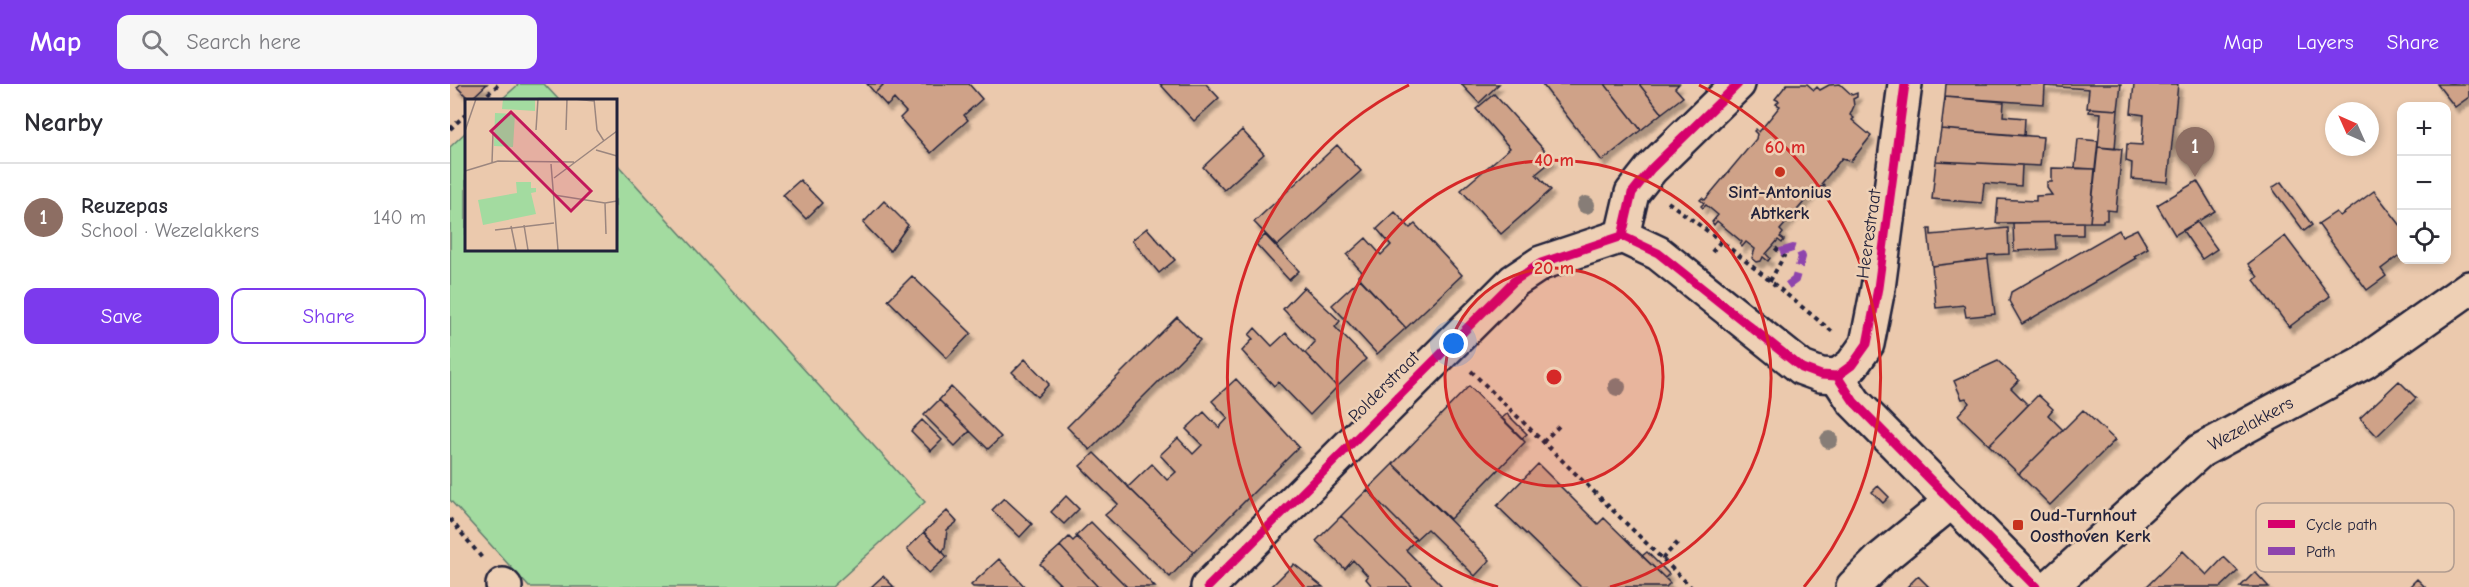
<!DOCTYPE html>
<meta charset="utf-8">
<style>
body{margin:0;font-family:"Comic Neue",sans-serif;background:#f7f7f7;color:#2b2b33}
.controls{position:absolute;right:18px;top:18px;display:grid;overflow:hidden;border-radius:12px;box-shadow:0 3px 9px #0003}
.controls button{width:54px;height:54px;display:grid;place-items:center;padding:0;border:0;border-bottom:2px solid #e1e1e2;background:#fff;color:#2b2b33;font:30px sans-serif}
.compass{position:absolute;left:1875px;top:18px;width:54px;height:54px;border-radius:50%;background:#fff;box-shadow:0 3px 9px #0003;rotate:315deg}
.you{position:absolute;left:1004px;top:260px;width:21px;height:21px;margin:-15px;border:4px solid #fff;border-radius:50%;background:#1a73e8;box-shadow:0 0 0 9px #1a73e833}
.badge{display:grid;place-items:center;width:39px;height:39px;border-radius:50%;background:#7c3aed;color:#fff;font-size:20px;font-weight:700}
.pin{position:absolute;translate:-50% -50px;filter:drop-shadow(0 2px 3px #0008)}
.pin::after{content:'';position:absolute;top:32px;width:21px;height:18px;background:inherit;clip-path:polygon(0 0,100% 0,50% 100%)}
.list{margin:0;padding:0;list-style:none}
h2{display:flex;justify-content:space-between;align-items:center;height:78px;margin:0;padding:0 24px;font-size:26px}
h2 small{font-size:20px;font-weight:400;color:#7c7c81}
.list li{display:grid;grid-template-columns:39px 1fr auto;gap:18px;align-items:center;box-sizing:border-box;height:108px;padding:0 24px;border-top:2px solid #e1e1e2}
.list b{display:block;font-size:22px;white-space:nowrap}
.list p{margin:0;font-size:20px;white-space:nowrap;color:#7c7c81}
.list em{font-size:20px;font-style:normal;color:#7c7c81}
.actions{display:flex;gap:12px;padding:18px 24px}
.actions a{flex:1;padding:14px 0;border:2px solid #7c3aed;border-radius:12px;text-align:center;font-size:21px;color:#7c3aed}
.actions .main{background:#7c3aed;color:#fff}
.icon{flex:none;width:33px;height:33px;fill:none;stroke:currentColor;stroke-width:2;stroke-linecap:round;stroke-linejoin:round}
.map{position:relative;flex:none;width:2019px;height:503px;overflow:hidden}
header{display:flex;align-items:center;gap:36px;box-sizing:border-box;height:84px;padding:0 30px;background:#7c3aed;color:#fff}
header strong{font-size:28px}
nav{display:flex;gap:33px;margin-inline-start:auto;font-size:21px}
.search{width:420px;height:54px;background:#f7f7f7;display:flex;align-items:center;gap:15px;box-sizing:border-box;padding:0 21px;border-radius:12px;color:#7c7c81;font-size:22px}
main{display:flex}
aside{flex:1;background:#fff}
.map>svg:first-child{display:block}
.green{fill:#a3dba0;stroke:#627e6e;stroke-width:1.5}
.building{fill:#cfa288;stroke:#22223b;stroke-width:1.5;filter:url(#shadow)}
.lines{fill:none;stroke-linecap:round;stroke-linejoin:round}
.minor-casing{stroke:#22223b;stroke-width:38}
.path{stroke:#22223b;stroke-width:4;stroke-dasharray:4.5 4.5;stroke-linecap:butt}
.minor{stroke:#eed0b5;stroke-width:33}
.quiet{stroke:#8e44ad;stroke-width:8;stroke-dasharray:15 8;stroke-linecap:butt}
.cycleway-casing{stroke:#eed0b5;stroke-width:13}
.cycleway{stroke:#d6006c;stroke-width:9}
.tree{fill:#877d77}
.ring{fill:none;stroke:#d62828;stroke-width:3}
.poi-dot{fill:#c8321e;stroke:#eed0b5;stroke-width:2}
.labels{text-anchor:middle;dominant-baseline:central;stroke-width:5;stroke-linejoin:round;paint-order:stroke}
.poi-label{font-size:18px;font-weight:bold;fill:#22223b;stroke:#eed0b5}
.street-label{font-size:18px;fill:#22223b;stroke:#eed0b5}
.inset-road{fill:none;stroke:#9b867f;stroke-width:1.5}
.view{fill:#c2185b;fill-opacity:0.15;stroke:#c2185b;stroke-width:3}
.inset-edge{fill:none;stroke:#22223b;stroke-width:3}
.key{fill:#eed0b5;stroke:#b19c90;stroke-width:1.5}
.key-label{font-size:16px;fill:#22223b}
.centre{fill:#d62828;stroke:#eed0b5;stroke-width:3}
.ring-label{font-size:18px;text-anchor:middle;font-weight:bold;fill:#d62828;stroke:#eed0b5;stroke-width:5;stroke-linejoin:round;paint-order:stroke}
</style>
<header>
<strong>Map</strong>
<div class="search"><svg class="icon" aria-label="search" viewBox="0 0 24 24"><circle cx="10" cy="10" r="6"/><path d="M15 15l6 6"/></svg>Search here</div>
<nav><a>Map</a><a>Layers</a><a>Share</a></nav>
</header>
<main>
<aside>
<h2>Nearby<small></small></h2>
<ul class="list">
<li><span class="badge" style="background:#8d6e63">1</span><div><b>Reuzepas</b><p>School · Wezelakkers</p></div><em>140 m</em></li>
</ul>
<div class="actions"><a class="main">Save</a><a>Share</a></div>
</aside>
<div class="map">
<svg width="2019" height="503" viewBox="0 0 2019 503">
<defs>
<filter id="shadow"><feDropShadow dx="3.5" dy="6" stdDeviation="1.5" flood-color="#0004"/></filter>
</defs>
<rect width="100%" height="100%" fill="#ebc9ad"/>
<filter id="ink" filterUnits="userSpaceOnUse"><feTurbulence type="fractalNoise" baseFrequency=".0167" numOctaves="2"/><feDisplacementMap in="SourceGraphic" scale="12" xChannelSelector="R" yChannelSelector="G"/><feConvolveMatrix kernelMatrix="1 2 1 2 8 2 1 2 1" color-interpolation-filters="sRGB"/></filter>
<g filter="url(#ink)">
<path class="green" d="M69,0H94L109,16H51Z
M16,48V165H165V78L475,418L382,503H79L0,416V63Z"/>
<path class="building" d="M11,0H37L20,16L7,3Z
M417,0H434L425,9Z
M434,0H519L532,15L514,31L518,36L481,69L450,34L456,28L444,15L437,22L425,9Z
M710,0H756L769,14L744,37Z
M1011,0H1049L1029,19Z
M1092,0H1155L1191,46L1152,77Z
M1155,0H1189L1212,29L1191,46Z
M1189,0H1229L1225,4L1233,13L1212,29Z
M1337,0H1357L1364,6L1367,3L1370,6L1379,1L1390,0L1402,11L1407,9V13L1403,15L1404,22L1400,31L1404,34L1402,36L1421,52L1401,77L1392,74L1372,99L1375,102L1366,104L1330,146L1333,149L1330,153L1334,156L1332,159L1328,156L1323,162L1316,170L1320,174L1318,177L1313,173L1311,177L1307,178L1302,174L1305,165L1296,158L1292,163L1290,161L1292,158L1267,137L1264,141L1262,138L1268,131L1256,121L1253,124L1251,122L1254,119L1250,116L1252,114L1255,116L1306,55L1307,50L1304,47L1306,45L1309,48L1330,22L1326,20L1329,17L1325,15Z
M1496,0H1671L1668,26L1637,24L1639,5L1595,2L1594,20L1495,13Z
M1684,0H1728L1718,98L1681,95L1682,79L1676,77L1677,60L1692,61L1694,31L1681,29Z
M1987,0H2019V13L2005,23Z
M1044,10L1103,76L1086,90L1101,106L1051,150L1011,106L1060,64L1026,25Z
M1495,13L1554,18L1553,32L1575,34L1574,52L1491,45Z
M1640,24L1668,26L1665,65L1648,63L1651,29L1639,28Z
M1491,45L1593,53L1590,82L1486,77Z
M792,46L814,70L774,106L753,83Z
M1628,55L1648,57L1645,85L1625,84Z
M887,61L911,87L827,162L804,138Z
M1648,63L1672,65L1666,127L1657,126V136H1653V138H1640Z
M1486,77L1572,81L1571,102L1534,99L1532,119L1482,115Z
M1602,84L1645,85L1640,138L1546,139L1548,115L1586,117V112L1602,111L1597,104V98H1602Z
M350,96L372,119L356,135L333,111Z
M1747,97L1765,127L1725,151L1707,121Z
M1831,98L1862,141L1854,147L1822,104Z
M1924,107L1952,143V169L1931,185L1936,192L1917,206L1868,140L1886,128L1890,132Z
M434,117L458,141L440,167L413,139Z
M945,128L960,144L965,140L1012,191L956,244L908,192L912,188L897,171L916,154L931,171L941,161L927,145Z
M1633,138V151H1605L1606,165L1564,167L1563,139Z
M1747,138L1767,165L1752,175L1733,147Z
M697,144L725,176L709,189L682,156Z
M1558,144L1559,170L1538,171V175L1482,182L1478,145H1481V151Z
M1687,145L1698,164L1684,172L1686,174L1572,240L1559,217L1561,208L1669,146L1672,152Z
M815,151L849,187L839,196L806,160Z
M1835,152L1880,212L1839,243L1804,196L1808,193L1798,180Z
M1538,175L1545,230L1516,233L1514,221L1486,224L1482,182Z
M462,192L521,249L497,274L438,216Z
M910,195L956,244L927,270L882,221Z
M854,203L890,237L885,243L916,275L887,303L855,269L865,258L833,225Z
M727,233L750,256L640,366L617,343Z
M805,244L822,262L836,249L887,303L860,331L828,298L824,302L792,267L803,255L799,251Z
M575,275L599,300L587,313L562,288Z
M1548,277L1569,296L1561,304L1578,321L1539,361L1508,331L1519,319L1516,314L1512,315L1504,297Z
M786,295L849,363L744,468L678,403L702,380L717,396L726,388L710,371L728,354L743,370L752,361L736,345L754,328L769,344L778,334L762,317Z
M1949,297L1966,314L1927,352L1910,334Z
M1019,302L1075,358L1000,435L943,380Z
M501,303L551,353L538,365L489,316Z
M1588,311L1603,325L1598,331L1613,346L1569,390L1539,361Z
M489,316L520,347L505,362L474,331Z
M1633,326L1665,356L1600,421L1569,390Z
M1057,330L1077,350L1072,354L1052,334Z
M472,336L492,356L481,367L461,347Z
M644,369L744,468L720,493L655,431L668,420L630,382Z
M943,380L1040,476L1025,492L977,445L966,455L917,406Z
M1088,380L1148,440L1154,434L1220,499L1216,503H1131L1047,422Z
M1428,402L1439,413L1433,419L1422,408Z
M917,406L966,455L956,466L991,501L988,503H963L891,432Z
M616,412L629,425L614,440L601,428Z
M554,414L582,440L570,453L542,426Z
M497,427L507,438L497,446L495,464L492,468L474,448Z
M891,432L963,503H923L916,495L918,492L903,476L895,485L866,457Z
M641,438L705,503H677L626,452Z
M474,448L497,473L479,489L457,465Z
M619,453L623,457L627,453L677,503H648L610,462Z
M610,462L648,503H613L590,480Z
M1733,467L1757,491L1774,473L1788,487L1771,503H1696Z
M1197,468L1219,490L1215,494L1192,472Z
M549,475L575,503H523L521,501Z
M844,480L873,503H821Z
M1805,488L1819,503H1790Z
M433,492L444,503H421Z
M1468,492L1479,503H1457Z
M1967,495L1975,503H1959Z"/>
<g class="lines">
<defs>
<g id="minor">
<path d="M1172,152L1208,169L1352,284L1371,291L1387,292L1402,281L1417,260L1428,204L1455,0"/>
<path d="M1172,152L1182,109L1201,85L1288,0"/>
<path d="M1387,292L1404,318L1586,503"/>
<path d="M53,501L55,503"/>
<path d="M758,503L1064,197L1091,179L1172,152"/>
<path d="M1403,503L1431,475L1502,417"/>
<path id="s1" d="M1600,503L1750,367L1914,278L2019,204"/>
</g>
</defs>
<use href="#minor" class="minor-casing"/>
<path class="path" d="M31,16L49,0
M0,45L16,30
M1218,118L1271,157
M1262,168L1271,157L1384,249
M1320,197L1334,172L1323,162
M1021,287L1241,503
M1093,358L1111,340
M0,435L32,474
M1212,475L1229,457"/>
<use href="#minor" class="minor"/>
<path class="quiet" d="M1330,168L1343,164L1349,166L1352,173L1345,196L1331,206"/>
<defs>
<path id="cycleway" d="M1172,152L1208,169L1352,284L1371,291L1387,292L1402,281L1417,260L1428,204L1455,0
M1172,152L1182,109L1201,85L1288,0
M1387,292L1404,318L1586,503
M758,503L1064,197L1091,179L1172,152"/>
</defs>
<use href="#cycleway" class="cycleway-casing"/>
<use href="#cycleway" class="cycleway"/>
</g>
<g class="tree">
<circle cx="1136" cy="121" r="9"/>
<circle cx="1167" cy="303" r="9"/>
<circle cx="1379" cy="356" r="9"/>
</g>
</g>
<circle cx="1104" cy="293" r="109" fill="#d62828" fill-opacity=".12"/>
<g class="ring">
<circle cx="1104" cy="293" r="109"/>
<path d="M1048 503A217 217 0 1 1 1160 503"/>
<path d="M854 503A326 326 0 0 1 959 1M1249 1A326 326 0 0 1 1354 503"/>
</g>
<g class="poi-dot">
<circle cx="1330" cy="88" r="6"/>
<rect x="1562" y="435" width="12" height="12" rx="3"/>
</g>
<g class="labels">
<g class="poi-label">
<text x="1330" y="108">Sint-Antonius<tspan x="1330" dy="21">Abtkerk</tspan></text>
<text x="1580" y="431" text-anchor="start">Oud-Turnhout<tspan x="1580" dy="21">Oosthoven Kerk</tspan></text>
</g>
<g class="street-label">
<text transform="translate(1419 150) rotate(-82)">Heerestraat</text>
<text transform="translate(934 303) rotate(-45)">Polderstraat</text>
<text stroke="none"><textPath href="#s1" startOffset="260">Wezelakkers</textPath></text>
</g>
</g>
<g transform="translate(15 15)">
<rect width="152" height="152" fill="#ebc9ad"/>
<path d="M38,0H70V12L37,10ZM30,14L50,15L48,48L29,47ZM51,83H66V89H71V93L66,94L71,115L18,126L13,101L52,94Z" fill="#a3dba0"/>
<path class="inset-road" d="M109,0L129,2M129,0L132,31L139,42M71,31L73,0M101,31L102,0M0,32L11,0M131,51L152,57M27,64L28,34M86,65L93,151M0,72L33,62L109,63M89,79L152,32M89,96L140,104L152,102M140,104L141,135M59,126L63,151M46,127L51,151M30,131L89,124"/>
<path class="view" d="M46,13L126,92L106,112L26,32Z"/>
<rect width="152" height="152" class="inset-edge"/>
</g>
<rect x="1806" y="419" width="198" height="69" rx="9" class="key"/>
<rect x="1818" y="436" width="27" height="8" fill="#d6006c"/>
<rect x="1818" y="463" width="27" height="8" fill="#8e44ad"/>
<g class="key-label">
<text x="1856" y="446">Cycle path</text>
<text x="1856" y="473">Path</text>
</g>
<circle cx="1104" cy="293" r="9" class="centre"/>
<g class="ring-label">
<text x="1335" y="69">60 m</text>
<text x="1104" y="82">40 m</text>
<text x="1104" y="190">20 m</text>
</g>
</svg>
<div class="controls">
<button>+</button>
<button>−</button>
<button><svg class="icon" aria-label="locate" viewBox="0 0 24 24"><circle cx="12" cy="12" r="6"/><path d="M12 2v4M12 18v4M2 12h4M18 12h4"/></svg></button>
</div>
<svg class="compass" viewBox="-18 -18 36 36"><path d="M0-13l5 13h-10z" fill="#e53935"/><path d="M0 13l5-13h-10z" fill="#7c7c81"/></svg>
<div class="you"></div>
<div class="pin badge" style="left:1745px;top:93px;background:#8d6e63">1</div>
</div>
</main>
